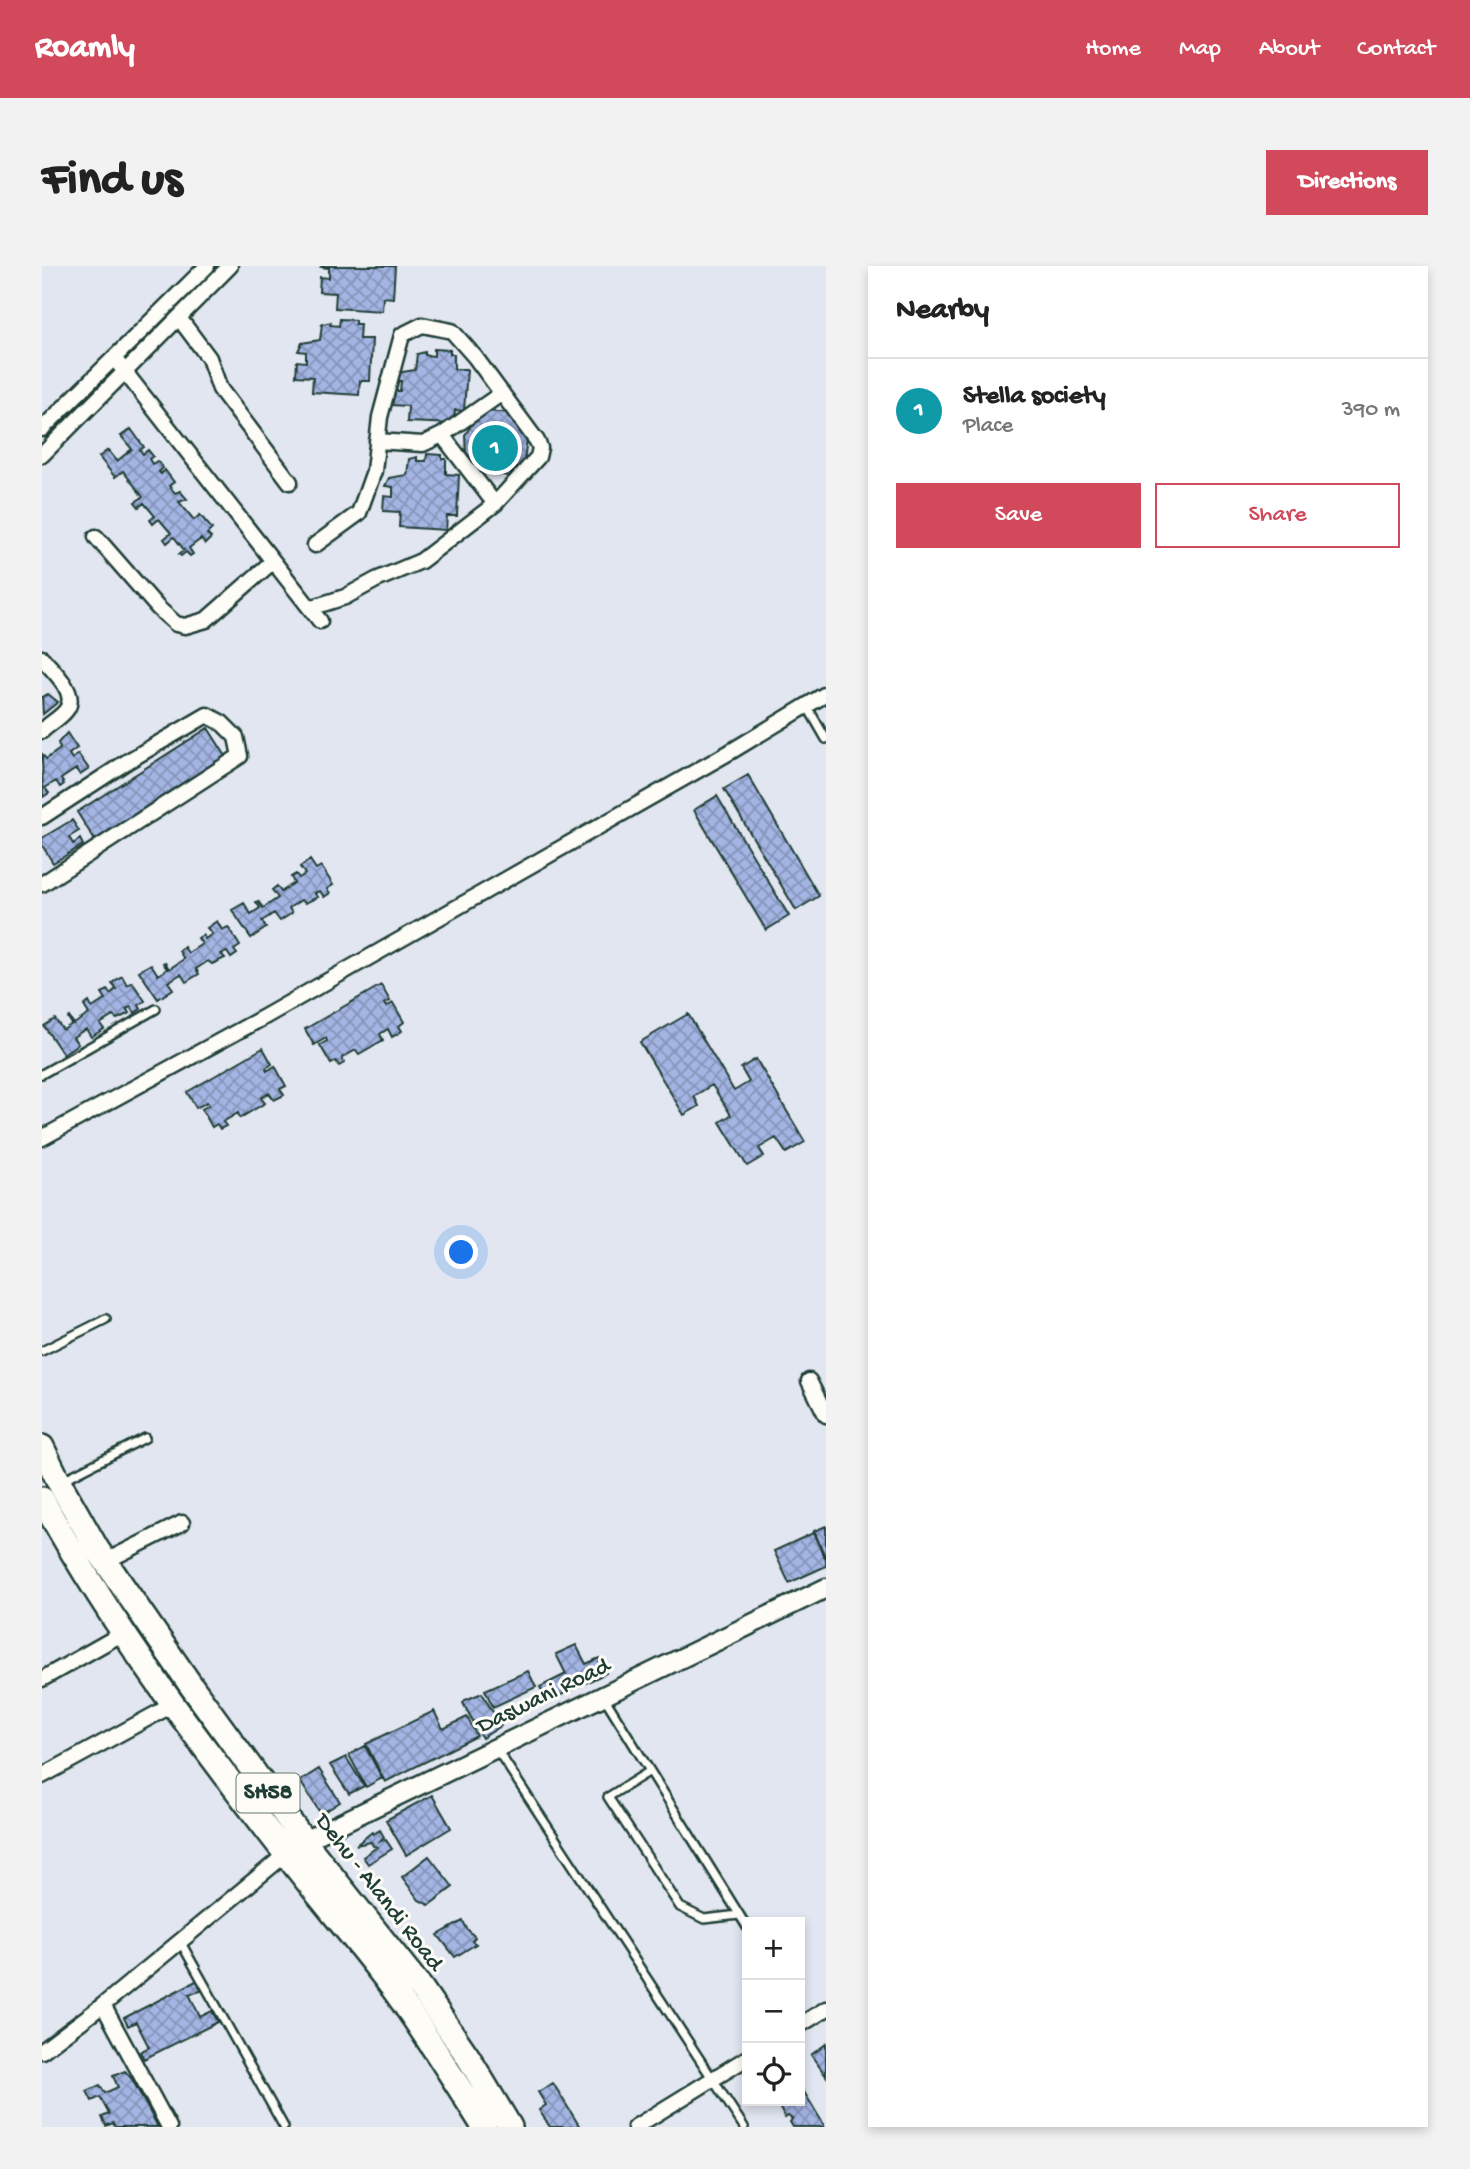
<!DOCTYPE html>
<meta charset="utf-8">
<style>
body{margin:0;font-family:"Gochi Hand",sans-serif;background:#f2f2f2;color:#222}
.controls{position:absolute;right:21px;bottom:21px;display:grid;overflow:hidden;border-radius:0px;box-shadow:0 4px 10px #0003}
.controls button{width:63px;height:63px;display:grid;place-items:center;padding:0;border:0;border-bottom:2px solid #e0e0e0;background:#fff;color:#222;font:35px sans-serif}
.you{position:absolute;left:420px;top:987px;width:24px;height:24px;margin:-18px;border:5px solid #fff;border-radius:50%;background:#1a73e8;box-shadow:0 0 0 10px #1a73e833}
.badge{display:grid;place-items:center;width:46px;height:46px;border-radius:50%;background:#d1495b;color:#fff;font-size:23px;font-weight:700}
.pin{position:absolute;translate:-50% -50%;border:4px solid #fff;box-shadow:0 2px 7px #0006}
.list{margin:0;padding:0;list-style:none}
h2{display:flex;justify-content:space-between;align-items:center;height:91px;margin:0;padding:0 28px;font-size:30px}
h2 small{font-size:23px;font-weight:400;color:#767676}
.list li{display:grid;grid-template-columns:46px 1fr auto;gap:21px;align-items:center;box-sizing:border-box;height:105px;padding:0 28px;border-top:2px solid #e0e0e0}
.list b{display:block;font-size:26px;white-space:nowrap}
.list p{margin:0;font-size:23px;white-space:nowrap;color:#767676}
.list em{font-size:23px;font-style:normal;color:#767676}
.actions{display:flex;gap:14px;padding:21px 28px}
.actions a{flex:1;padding:16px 0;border:2px solid #d1495b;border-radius:0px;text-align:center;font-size:24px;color:#d1495b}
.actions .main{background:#d1495b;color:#fff}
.icon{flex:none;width:38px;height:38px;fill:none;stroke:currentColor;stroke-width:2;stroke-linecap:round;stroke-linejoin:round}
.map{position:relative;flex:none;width:784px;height:1861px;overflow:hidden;border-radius:0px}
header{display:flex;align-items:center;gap:42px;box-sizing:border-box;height:98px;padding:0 35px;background:#d1495b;color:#fff}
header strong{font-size:33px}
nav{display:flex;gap:38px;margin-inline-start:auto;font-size:24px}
.intro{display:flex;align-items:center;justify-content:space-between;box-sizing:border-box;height:168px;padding:0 42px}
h1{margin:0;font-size:49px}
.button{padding:18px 32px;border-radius:0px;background:#d1495b;color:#fff;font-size:24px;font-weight:700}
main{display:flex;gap:42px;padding:0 42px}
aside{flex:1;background:#fff;border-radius:0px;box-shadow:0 4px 10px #0003}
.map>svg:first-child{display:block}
.building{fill:url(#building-cross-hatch);stroke:#1f3d34;stroke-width:2}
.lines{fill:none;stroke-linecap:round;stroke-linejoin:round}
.service-casing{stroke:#1f3d34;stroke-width:12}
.minor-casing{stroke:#1f3d34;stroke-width:19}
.tertiary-casing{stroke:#1f3d34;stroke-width:23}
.primary-casing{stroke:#1f3d34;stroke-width:28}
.service{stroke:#fdfcf7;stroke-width:7}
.minor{stroke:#fdfcf7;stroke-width:14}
.tertiary{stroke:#fdfcf7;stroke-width:18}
.primary{stroke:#fdfcf7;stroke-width:23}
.labels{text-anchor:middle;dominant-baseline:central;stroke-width:6;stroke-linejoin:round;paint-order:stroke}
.shield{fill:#fdfcf7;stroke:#62766e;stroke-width:2}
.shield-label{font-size:23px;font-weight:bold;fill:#1f3d34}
.street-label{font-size:24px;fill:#1f3d34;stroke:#fdfcf7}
</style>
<header>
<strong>Roamly</strong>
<nav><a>Home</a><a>Map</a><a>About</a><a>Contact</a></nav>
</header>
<div class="intro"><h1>Find us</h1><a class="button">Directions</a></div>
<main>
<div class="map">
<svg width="784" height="1861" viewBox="0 0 784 1861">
<defs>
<pattern id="building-cross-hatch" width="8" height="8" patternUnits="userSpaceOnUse" patternTransform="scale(1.75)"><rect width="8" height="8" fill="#a4b4e3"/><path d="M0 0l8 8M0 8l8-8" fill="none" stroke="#8594b9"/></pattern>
</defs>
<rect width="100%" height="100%" fill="#e2e6f1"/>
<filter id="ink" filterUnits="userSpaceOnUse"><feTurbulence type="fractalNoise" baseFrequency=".0143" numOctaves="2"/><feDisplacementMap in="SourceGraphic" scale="14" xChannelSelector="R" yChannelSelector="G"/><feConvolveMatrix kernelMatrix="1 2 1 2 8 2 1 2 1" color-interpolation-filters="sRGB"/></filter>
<g filter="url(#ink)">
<path class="building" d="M280,0H353L351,32L341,31L340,45L293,42L294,27L277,26L278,11L287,12V2L279,1Z
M298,53L313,54V58H318L317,73H330L328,115H318L317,129L270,126L271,111L254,110L255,95L264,96V86L256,85L260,77L278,74L280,58L289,56L288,59L297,60Z
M392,83L408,84V88H412V103H425L422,145L413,144L412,158L365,156L366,140L349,139L350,125H358L359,115H351L355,107L373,104L375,88L383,86V89L392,90Z
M438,145L473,147L485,173L482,195L467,210L435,205L424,190L423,169Z
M89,163L102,181L98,184L101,188L106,184L111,190L107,193L110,198L115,195L121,202L117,206L119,208L123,204L132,216L127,220L133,227L138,225L145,233L137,236L152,254L158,249L170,263L165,268L169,272L163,278L159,273L147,282L151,288L148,290L144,286L139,290L137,288L142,284L132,271L125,277L122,273L129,267L117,253L111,258L108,254L113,250L102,237L97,241L93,236L101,231L81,205L73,211L57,191L66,184L75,195L90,183L79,170Z
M385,188L400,189V193H404V208L417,209L415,250H405L404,264L357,261L358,246L341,245L342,230L351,231V221L343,220L347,212L365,209L367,193L375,191V195H384Z
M6,428L16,436L1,448L0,431Z
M166,462L185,492L54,576L35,546Z
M25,467L35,482L27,488L30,493L36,488L47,503L38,509L34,503L19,513L22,518L18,521L14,515L3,522L7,527L1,531L0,488L4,493L18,483L16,477Z
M706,509L777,630L754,644L682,523Z
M675,530L747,650L724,664L652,544Z
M30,554L37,565L27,571L31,578L38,573L41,579L11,597L0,579V572Z
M268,594L274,603L279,600L291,619L285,623L288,627L282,631L278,625L272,627L276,631L263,637L259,634L247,642L250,647L238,655L232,647L220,655L224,662L209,672L190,644L202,637L209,648L218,642L214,636L216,635L221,642L236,632L230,624L235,620L239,626L252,617L249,611L254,608L257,612L263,608L258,601Z
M175,655L180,664L186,661L198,680L192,684L195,688L189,692L185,686L179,688L183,692L170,698L166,695L154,703L157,708L144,716L139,708L126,716L131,723L116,733L97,705L109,698L116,709L125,703L121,697L123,696L127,703L142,693L137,685L142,681L146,687L160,678L156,672L161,669L163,673L170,668L165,662Z
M80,710L85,719L90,716L103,735L97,739L99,743L93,747L89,741L84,743L88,747L75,753L71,750L58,758L62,763L49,771L44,763L31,771L36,778L21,788L2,760L13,753L21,764L30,758L26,752L27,751L32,758L47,748L42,740L47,736L50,742L64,733L60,727L66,724L68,728L74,723L70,717Z
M339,719L348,735L342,738L344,741L351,737L362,756L357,760L360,765L350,771L346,763L338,768L341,774L317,788L314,784L300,792L302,797L297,800L294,795L289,798L278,779L285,775L284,772L272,779L263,763Z
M646,748L692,825L707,816L699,802L714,793L763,876L744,887L734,872L717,882L722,890L705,900L678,856L689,849L670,819L652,830L657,840L642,849L598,776Z
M221,782L230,798L224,802L225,805L233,800L244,820L238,823L242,829L232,834L227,827L219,832L223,837L198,852L196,847L181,856L184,860L178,863L175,858L170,861L160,843L167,839L165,836L154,842L145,826Z
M784,1260V1293L772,1265Z
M771,1267L784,1294V1300L747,1317L732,1285Z
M534,1379L544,1398L557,1392L564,1407L505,1436L498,1421L524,1408L514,1388Z
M486,1405L494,1421L451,1441L443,1424Z
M440,1427L459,1460L440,1472L421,1437L423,1434Z
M392,1445L401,1463L425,1451L435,1470L343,1516L324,1478Z
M323,1480L340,1512L324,1521L307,1489Z
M304,1491L322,1520L307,1528L288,1499Z
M277,1503L298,1536L279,1548L258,1515Z
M390,1529L409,1562L364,1589L344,1554Z
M338,1564L342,1571L338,1575L344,1574L350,1583L326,1598L321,1591L335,1581L331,1580L329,1576L314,1579L330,1566L331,1568Z
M387,1590L411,1621L387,1639L377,1634L360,1611Z
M421,1655L425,1663L433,1671L430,1675L434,1678L413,1691L396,1669Z
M156,1714L159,1725L147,1728L158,1751L170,1745L176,1756L102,1793L98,1786L107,1781L94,1756L86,1760L82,1752Z
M784,1778V1810L769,1789Z
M83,1805L90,1813L116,1861H73L71,1857L64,1860L60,1851L67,1848L58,1831L50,1835L45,1825L58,1819L63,1827L76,1821L71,1810Z
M511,1817L538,1861H508L497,1844L504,1839L496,1826Z
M759,1821L782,1859L781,1861H751L748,1856L750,1853L746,1850L743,1852L734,1835H758Z"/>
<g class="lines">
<defs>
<path id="service" d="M765,440L784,473
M0,808L114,743
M0,1085L64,1053
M21,1214L103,1172
M562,1431L705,1661
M454,1482L702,1861
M608,1505L566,1531L638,1641L662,1653L697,1649
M138,1675L242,1861"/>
<path id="minor" d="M137,52L167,92L178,123L248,216
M72,92L278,355
M0,163L165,0
M400,169L453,238
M335,175L381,178L400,169L460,127
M0,189L188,0
M54,271L116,342L134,358L143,360L164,354L230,296
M268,342L303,331L334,314L379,295L453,238L496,191L498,182L495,175L433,91L410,65L380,59L360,69L338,151L332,205L317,247L273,279
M0,392C10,404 36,426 25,443C20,451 7,458 0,465
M0,551L86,495L165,449L180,457L194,471L198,490L0,618
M0,872L224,750L688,486L784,428
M767,1115L784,1149
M64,1295L140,1257
M0,1413L83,1366
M0,1510L132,1438
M61,1739L127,1861
M758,1759L784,1743
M0,1785L61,1739L244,1588
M593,1861L705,1792"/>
<path id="tertiary" d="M252,1582L262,1575L784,1322"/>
<path id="primary" d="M0,1181L17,1216L55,1283L148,1418L262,1575L379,1722L426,1791L468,1861
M0,1233C68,1358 155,1474 243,1587C278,1633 317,1677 352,1724C384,1768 413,1815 442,1861"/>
</defs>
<use href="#service" class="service-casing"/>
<use href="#minor" class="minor-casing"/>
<use href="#tertiary" class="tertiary-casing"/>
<use href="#primary" class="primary-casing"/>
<use href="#service" class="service"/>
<use href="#minor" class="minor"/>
<use href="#tertiary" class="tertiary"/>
<use href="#primary" class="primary"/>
</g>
</g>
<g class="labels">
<rect class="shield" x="194.5" y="1507.5" width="63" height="39" rx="5"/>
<g class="shield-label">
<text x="226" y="1527">SH58</text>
</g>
<g class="street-label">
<text transform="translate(502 1431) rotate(-26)">Daswani Road</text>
<text transform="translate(336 1627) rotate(52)">Dehu - Alandi Road</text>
</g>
</g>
</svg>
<div class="controls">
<button>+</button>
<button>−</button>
<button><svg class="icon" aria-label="locate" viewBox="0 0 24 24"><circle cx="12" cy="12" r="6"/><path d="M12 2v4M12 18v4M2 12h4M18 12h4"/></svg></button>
</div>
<div class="you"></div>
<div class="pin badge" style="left:453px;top:182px;background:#0f9aa8">1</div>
</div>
<aside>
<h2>Nearby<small></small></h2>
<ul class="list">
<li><span class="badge" style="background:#0f9aa8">1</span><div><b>Stella society</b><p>Place</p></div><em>390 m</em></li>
</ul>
<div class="actions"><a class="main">Save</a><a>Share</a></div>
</aside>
</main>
